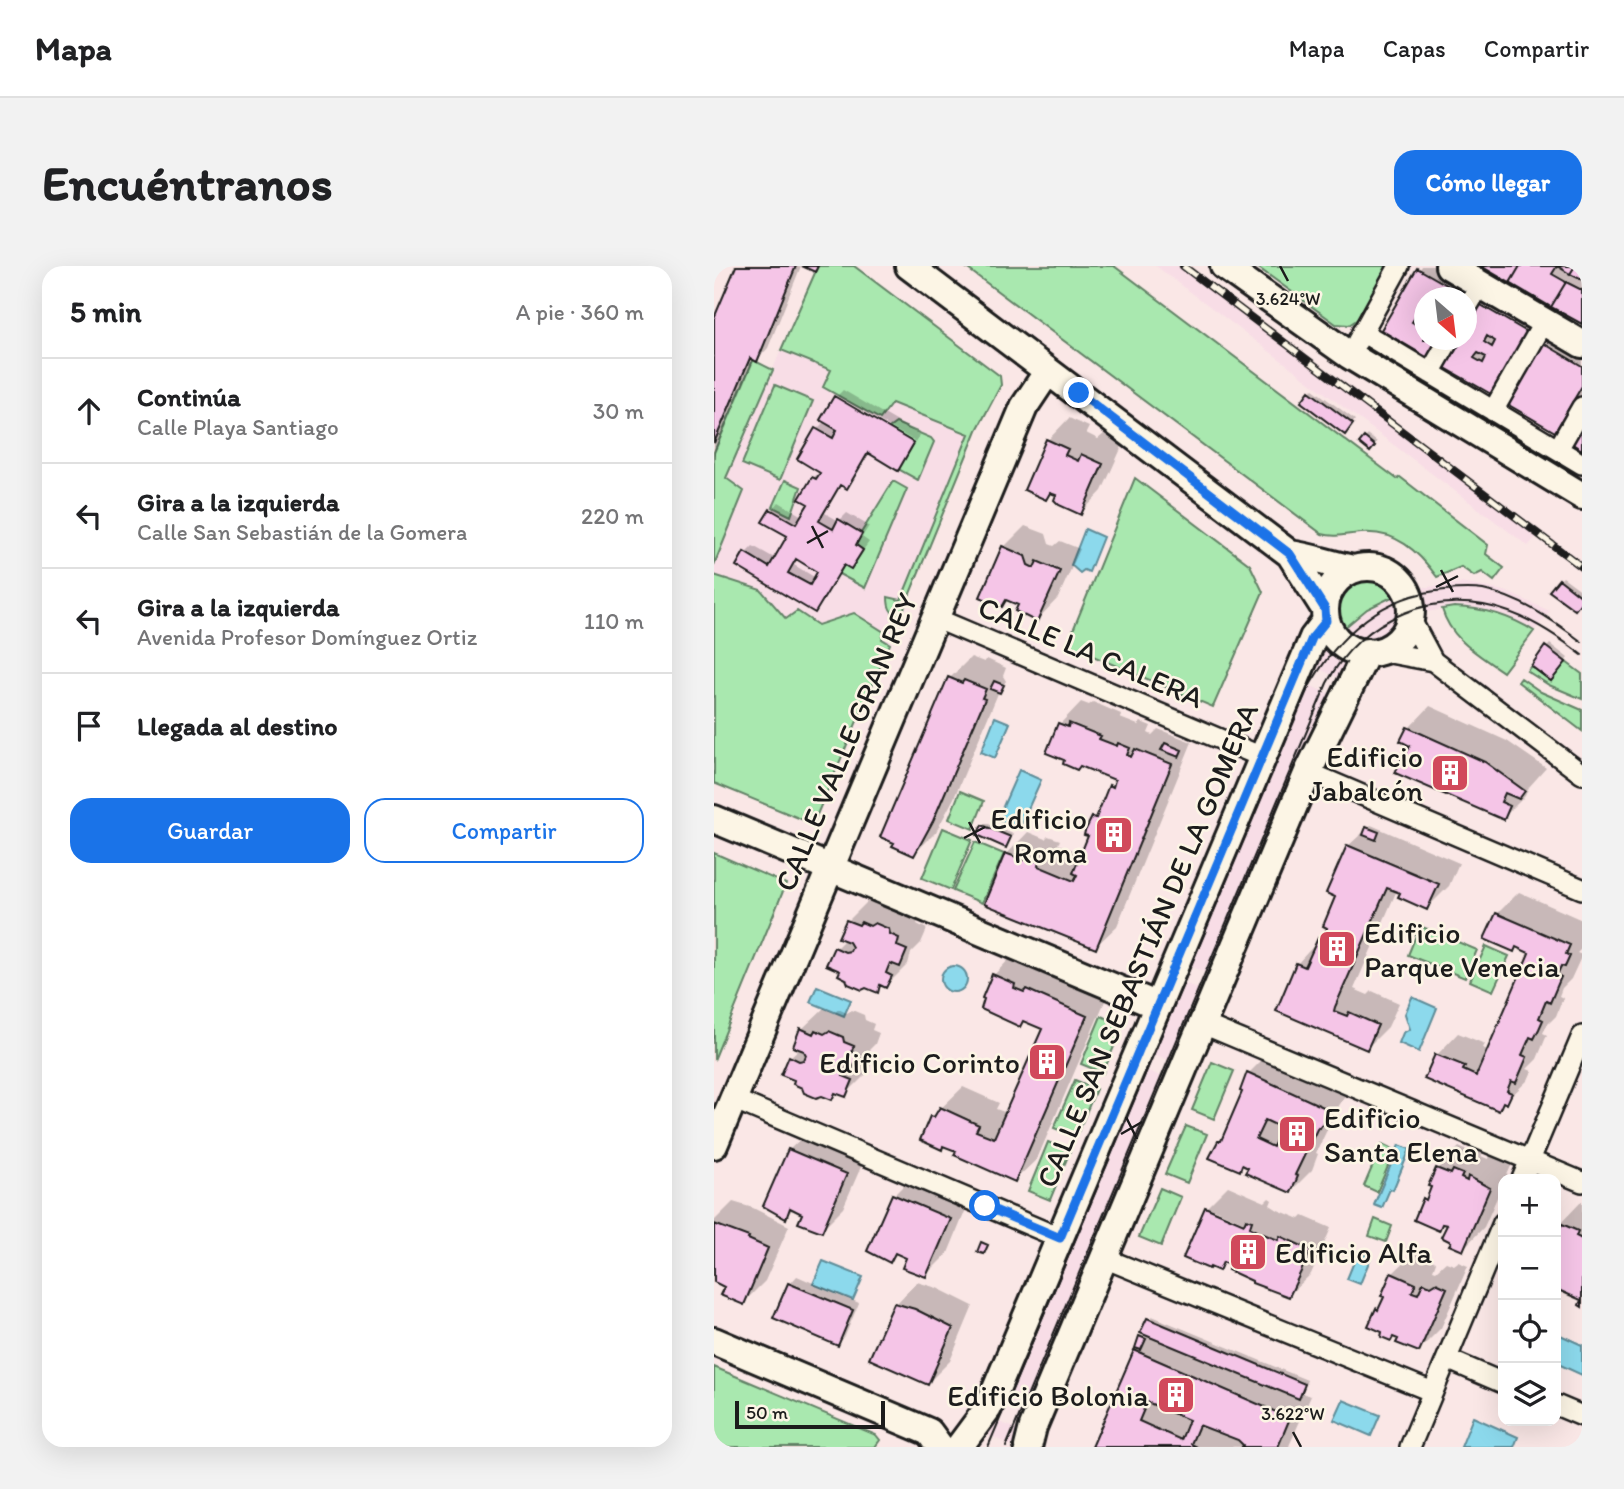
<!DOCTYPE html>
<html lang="es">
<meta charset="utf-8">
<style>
body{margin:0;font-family:Itim,sans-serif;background:#f2f2f2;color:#202124}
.controls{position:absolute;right:21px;bottom:21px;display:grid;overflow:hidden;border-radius:14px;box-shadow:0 7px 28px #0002}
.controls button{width:63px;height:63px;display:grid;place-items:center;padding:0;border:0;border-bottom:2px solid #e0e0e0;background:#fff;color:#202124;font:35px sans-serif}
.compass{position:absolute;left:700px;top:21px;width:63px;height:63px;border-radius:50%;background:#fff;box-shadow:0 7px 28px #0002;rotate:152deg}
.scale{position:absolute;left:21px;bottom:18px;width:150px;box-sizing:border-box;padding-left:7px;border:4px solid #1c1c1c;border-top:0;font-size:19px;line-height:24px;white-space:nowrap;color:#1c1c1c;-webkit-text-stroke:5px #fcf5e5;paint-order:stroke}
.stop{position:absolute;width:21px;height:21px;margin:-16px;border:5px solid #1a73e8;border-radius:50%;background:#fff}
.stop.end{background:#1a73e8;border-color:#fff;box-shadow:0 2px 7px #0008}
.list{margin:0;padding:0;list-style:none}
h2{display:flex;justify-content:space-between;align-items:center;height:91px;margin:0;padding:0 28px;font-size:30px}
h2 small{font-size:23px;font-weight:400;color:#757577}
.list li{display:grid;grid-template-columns:46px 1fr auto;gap:21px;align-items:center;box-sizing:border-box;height:105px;padding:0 28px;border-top:2px solid #e0e0e0}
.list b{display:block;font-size:26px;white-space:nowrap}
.list p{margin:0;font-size:23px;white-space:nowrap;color:#757577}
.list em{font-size:23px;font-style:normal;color:#757577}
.actions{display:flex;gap:14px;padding:21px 28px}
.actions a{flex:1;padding:16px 0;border:2px solid #1a73e8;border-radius:21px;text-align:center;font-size:24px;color:#1a73e8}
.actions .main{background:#1a73e8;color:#fff}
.icon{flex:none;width:38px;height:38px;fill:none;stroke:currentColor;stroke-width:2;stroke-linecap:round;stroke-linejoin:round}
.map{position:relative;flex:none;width:868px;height:1181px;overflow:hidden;border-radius:21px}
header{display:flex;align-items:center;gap:42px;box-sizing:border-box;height:98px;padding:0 35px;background:#fff;border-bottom:2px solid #e0e0e0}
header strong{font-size:33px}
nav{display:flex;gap:38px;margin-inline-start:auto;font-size:24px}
.intro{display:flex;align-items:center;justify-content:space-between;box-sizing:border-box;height:168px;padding:0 42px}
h1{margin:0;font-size:49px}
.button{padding:18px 32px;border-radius:21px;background:#1a73e8;color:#fff;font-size:24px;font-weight:700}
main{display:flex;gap:42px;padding:0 42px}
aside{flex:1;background:#fff;border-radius:21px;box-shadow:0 7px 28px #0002}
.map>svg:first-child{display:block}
.built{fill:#f8dde6}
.green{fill:#a9e8af;stroke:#628266;stroke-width:2}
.water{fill:#8cd9ec;stroke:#5f8d99;stroke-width:2}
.shadow{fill:#0003;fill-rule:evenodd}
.building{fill:#f5c5e7;stroke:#1c1c1c;stroke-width:2;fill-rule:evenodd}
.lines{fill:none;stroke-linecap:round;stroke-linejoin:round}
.street-casing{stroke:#1c1c1c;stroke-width:24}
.secondary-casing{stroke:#1c1c1c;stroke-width:32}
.street{stroke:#fcf5e5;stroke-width:19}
.secondary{stroke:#fcf5e5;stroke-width:26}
.tram{stroke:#1c1c1c;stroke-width:2}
.rail-casing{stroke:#1c1c1c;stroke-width:8}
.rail{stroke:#fcf5e5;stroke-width:5;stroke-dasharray:16;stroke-linecap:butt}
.route{stroke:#1a73e8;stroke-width:9}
.ticks{fill:none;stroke:#1c1c1c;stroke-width:2.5}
.labels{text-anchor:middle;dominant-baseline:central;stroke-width:5;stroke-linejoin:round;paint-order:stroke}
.street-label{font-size:30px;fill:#1c1c1c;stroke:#fcf5e5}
.poi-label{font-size:30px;fill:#1c1c1c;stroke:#fcf5e5;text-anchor:end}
.ticks-label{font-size:18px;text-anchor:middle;fill:#1c1c1c;stroke:#fcf5e5;stroke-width:5;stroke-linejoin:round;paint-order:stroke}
</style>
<header>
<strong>Mapa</strong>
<nav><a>Mapa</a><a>Capas</a><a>Compartir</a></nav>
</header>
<div class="intro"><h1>Encuéntranos</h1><a class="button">Cómo llegar</a></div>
<main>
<aside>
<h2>5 min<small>A pie · 360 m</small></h2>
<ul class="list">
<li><svg class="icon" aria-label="ahead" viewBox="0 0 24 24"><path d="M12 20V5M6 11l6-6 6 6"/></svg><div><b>Continúa</b><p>Calle Playa Santiago</p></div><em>30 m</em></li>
<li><svg class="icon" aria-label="left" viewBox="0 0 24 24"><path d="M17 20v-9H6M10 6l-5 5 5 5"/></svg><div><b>Gira a la izquierda</b><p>Calle San Sebastián de la Gomera</p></div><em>220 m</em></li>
<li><svg class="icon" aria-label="left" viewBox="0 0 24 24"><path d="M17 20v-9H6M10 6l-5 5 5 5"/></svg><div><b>Gira a la izquierda</b><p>Avenida Profesor Domínguez Ortiz</p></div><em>110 m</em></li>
<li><svg class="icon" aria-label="arrive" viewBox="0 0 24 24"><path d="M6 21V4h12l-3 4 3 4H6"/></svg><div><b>Llegada al destino</b></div></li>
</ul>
<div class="actions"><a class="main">Guardar</a><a>Compartir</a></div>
</aside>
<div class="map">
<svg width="868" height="1181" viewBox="0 0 868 1181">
<rect width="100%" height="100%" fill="#fae7e6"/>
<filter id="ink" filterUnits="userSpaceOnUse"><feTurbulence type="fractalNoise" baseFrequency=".0143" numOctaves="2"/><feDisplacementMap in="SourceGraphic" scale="14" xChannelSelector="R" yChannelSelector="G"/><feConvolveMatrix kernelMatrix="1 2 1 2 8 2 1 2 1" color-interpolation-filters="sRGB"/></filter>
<g filter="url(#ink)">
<path class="built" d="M442,0H473L729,193L824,269L814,280Z
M67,84L263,164L160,417L0,351V241Z
M747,317L791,325L836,345L820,365L794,351L758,342L728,343L709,347L683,357L671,371L654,376L628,413L598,400L605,385L639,354L669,334L705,322Z
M590,417L621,430L498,709L471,698Z
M465,715L492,726L462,797L434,786Z
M428,802L455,814L315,1149L287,1137Z
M279,1154L309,1165L306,1177L301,1181L274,1169L271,1165Z"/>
<path class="green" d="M104,0H140L286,110L287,119L263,164L186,352C176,346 174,342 174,331L187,334L255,168L178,137L166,153L109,121L117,104L67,84Z
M250,0H400L683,213L686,211L774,279L772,288L790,302L780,315L768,306L760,310L747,301L723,311C704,285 682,264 647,267C633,268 622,272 608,268Z
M542,0H679L653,47L635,59L622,58Z
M39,94L59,104L12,212L30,225L0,299V186Z
M61,119L99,135L66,214L28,198Z
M182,157L217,172L220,176L204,214L184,203L200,177L175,162Z
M421,212L536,299L549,326L499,441L353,379Z
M71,214L87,221L77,250L59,241Z
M179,215L193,223L151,322L125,308L130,299L137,303L149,284L142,279L147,267Z
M0,309L47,324L72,353L83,345L104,359L140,347L170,366L168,373L176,378L99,558L0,517Z
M649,313C663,313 674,316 682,329L653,343L629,363C615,342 627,321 649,313Z
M740,341C769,342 795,349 820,365L789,406C764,388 737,374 728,343Z
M852,396L868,408V433L835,419L813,405L817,400L837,415Z
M807,412L827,426L868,444V465L804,416Z
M246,525L270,535L259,563L235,553Z
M229,562L258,574L237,624L208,612Z
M261,576L290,588L268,637L239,625Z
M0,587L72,618L0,794Z
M706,660L763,684L751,712L694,689Z
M772,680L795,690L779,725L756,715Z
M387,750L409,759L389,807L367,798Z
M498,796L520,805L500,853L478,844Z
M361,814L382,823L362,871L340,862Z
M472,860L493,868L473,917L451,908Z
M334,876L356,885L336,934L314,925Z
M668,878L681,884L663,926L650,920Z
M446,922L467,931L447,980L425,971Z
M661,953L678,960L672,976L655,970Z
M0,1101L162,1169L166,1174L161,1181H0Z"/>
<path class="water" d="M371,263L389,271L375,306L370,304L366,307L357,299Z
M281,451L296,457L281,492L267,486Z
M305,504L327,514L305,563L283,554Z
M227 713a13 13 0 1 1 26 0a13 13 0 1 1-26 0Z
M103,720L137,734L130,750L96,736Z
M698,731L723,742L705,786L685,777L689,767L696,763L691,748Z
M685,879L696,883L679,924L676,923L668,942L660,939Z
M644,986L657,991L646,1018L633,1013Z
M109,995L149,1011L139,1034L99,1018Z
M842,1067L868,1079V1109L842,1097Z
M629,1134L666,1149L657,1170L620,1154Z
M759,1151L804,1171L800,1181H747Z"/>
<path class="shadow" d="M24,0H87L54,82L43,94L41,93L0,190V56Z
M708,0H757L752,32H710V74H732L715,91L669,64Z
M769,0H868V58Z
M787,18L833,44L798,105L777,126L731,100L746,74H752L766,39Z
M852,56L868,66V133L862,142L841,164L830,78Z
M599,123L641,154L634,164L596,126Z
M129,124L206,169L202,176L123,130Z
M121,132L200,179L183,202L156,186L140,213L133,221L128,218L111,247L125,255L133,247L155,260L148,271L155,276L137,301L132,298L108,337L101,344L32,287L39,280L62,293L76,270L51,255L58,244L65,236L88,250L96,237L99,212L107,205L102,164L111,155ZM84,292L106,305L102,312L80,299Z
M355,152L375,161L372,167L384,173L390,168L410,176L388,225L367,247L344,228L338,226L332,232L334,174Z
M654,169L663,176L656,184L647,177Z
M311,260L332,268L335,278L340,280L346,275L366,283L344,332L323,354L306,338L294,333L288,339L290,281Z
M849,311L868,325V333L846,314Z
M836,378L854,392L840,410L833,381Z
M257,391L270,396L273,393L292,402L289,410L292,415L285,425L240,532L222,566L200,588L236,412Z
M367,436L375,439L379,436L407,448L406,452L424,459L427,456L437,460L434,467L438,469L444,463L478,476L403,660L381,681L293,588L314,566L331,573L334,570L346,574L344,578L369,588L377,569L379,552L387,544L396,520L403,513L334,486L346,458Z
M716,440L793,475L832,502L815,521L811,530L789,552L691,488L698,479L689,475L695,462Z
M272,557L299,568L292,580L269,560Z
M657,559L745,597L735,620L713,642L683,624L640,723L654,729L658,725L685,737L674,761L653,782L564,744L583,698L614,664L634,580Z
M805,626L868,654V682L863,687L868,689L857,713L848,722L845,730L849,732L842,750L833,759L829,767L833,769L823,793L813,803L818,805L814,814L784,843L712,812L723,789L744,767L771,778L769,782L775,785L817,686L803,680L800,684L783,648Z
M156,633L167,638L170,635L206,651L203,658L213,663L207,677L197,687L194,698L172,720L169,719L163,724L128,704L122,682L131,673L127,671L134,655Z
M301,687L394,728L323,893L301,914L244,884L218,851L249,821L285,837L282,843L293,847L330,762L311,754L306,759L280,709Z
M110,742L121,747L124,743L133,747L138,744L150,749L151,754L160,758L158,764L165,767L161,778L150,789L159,793L153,807L131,829L123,826L117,832L76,791L86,782L88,763Z
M556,786L636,822L623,843L602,887L604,888L598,904L577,925L536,901L530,898L525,903L505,876L511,870L531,825L534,808Z
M97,863L153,887L129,942L107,964L90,946L79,943L72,950L75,884Z
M745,881L758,887L762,883L769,886L767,890L774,893L777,890L797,900L770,961L749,983L735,958L731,957L724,963L710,934L716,928L724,903Z
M201,908L257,931L234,987L212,1009L195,992L184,987L176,995L180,929Z
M514,920L551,936L555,932L558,934L556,939L564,944L586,953L589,950L617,962L597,1008L575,1029L512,996L505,1003L492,942ZM500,943L538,960L537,963L500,947Z
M868,935V1033L842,1021V962Z
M19,936L39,942L75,960L51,1015L29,1037L12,1020L0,1016V955Z
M700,987L722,996L719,1004L722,1005L732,996L740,999L744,996L754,1000L727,1062L705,1084L686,1072L663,1043L669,1038L678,1008Z
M83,1010L145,1037L131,1070L124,1078L61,1051L76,1018Z
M203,1016L223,1022L259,1040L236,1095L214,1117L182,1038Z
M438,1050L593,1114L588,1127L597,1130L575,1180L577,1181L380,1180Z
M866,1174L868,1181H862L863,1177Z"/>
<path class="building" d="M22,0H82L43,96L36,92L0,177V52Z
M88,0H104L101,6Z
M767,0H806L796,17Z
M806,0H861L856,8L843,0L838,8L852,16L837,41L796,17Z
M861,0H868V14L856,8Z
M703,2L752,30L710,32L708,40L710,41V74H727L716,93L667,64ZM702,50L710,55L707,61L698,56Z
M852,16L868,24V58L837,41Z
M765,38L813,66L777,128L728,100L744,74H752V59ZM773,70L781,75L778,81L770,76ZM764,87L772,91L769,97L760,92Z
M829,77L868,100V120L841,166L793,138Z
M595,125L639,158L631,169L587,136Z
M120,130L200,177L184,205L154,187L133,223L126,219L105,255L119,263L124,253L147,267L148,268L142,279L149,284L137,303L130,299L101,347L22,300L30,286L55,301L73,270L48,256L56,243L82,258L94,238L85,233L98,211L102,213L106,207L83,193L101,162L119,172L123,164L106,154ZM82,293L103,306L96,319L74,307Z
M868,158V184L857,177Z
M650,171L661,180L656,186L645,177Z
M332,173L354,183L351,189L364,195L367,188L389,198L367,249L345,239L340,234L342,229L336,227L332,234L310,224Z
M288,280L311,290L314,299L320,302L323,295L346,305L323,356L301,345L304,339L292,334L288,341L266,331Z
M845,313L868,331V335L861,344L835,325Z
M831,380L852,396L837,415L817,400Z
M234,411L248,417L250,414L272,423L268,432L271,433L219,555L200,590L178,580L180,577L166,571Z
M280,415L290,419L286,427L276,423Z
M344,457L354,461L355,457L387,470L385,473L403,480L404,477L416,482L413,489L417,491L421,483L458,498L382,683L270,638L291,587L310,594L311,590L325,596L324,600L360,615L363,609L359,607L374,570L370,569L371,565L378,551L382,552L395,519L399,521L401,514L366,500L363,504L349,498L350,494L332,487Z
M693,461L771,496L811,525L805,533L791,527L787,536L796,540L790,554L681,507L690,487L692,488L696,480L686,475Z
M451,477L468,484L465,491L447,484Z
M268,559L297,571L292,582L263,569Z
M652,561L665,566L662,574L649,569Z
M633,579L725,618L713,644L684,631L686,627L673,622L621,741L620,745L633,750L635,746L664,759L653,784L562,745L582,697L591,701L604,672L608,673L613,662L609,660L621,631L612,627Z
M782,647L856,679L852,688L856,690L851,701L847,700L843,709L847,711L836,737L832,735L825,752L829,754L825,763L820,773L816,771L808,789L813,791L802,817L797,815L793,825L798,827L793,838L789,836L785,845L710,813L721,788L751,800L749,804L762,810L815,687L802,681L800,686L770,673Z
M132,654L145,659L147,656L156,660L161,657L175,663L176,668L185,672L183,680L193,684L186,701L176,697L172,707L178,710L172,722L166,719L164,727L152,722L148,724L134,718L132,713L124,709L126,705L112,699L120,681L131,686L136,685L138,681L135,676L124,672Z
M278,708L301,718L300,722L310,726L312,723L373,750L301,916L240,889L242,885L229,880L228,884L206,874L216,850L220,851L226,841L265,859L262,865L280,872L328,763L309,755L306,761L267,743L270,733L268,732Z
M86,762L99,768L101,764L110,768L115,765L129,771L130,776L140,780L137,786L145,789L139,802L133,799L129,810L139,814L132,831L121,827L118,834L108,830L102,832L90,827L88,822L79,818L80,814L67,809L75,790L85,795L90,794L92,789L90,785L79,781Z
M533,806L616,844L606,862L604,861L581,909L584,910L577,927L531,907L534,902L528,899L526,905L495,892L504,875H507L528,826L526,825ZM551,854L568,862L559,881L542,873Z
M74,883L133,908L108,966L84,957L88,948L76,942L72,953L49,940Z
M722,902L737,908L739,904L749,908L747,912L753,915L754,910L776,922L749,985L735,979L737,976L727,971L733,959L728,958L725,965L700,954L709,932L712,934L717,921L714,920Z
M178,928L237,953L212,1011L188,1002L192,992L181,987L176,997L153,985Z
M491,941L530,958L532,953L538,955L536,961L542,965L564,974L566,970L597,984L575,1031L538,1017V1015L514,1004L516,999L509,996L505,1005L496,1001L495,1003L469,992Z
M0,958L35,971L34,973L54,982L30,1039L6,1029L10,1021L0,1016Z
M848,958L864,965L862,970L868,973V1041L865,1039L867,1034L842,1023V961L845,963Z
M267,976L274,979L270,988L263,986Z
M677,1007L702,1018L698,1026L704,1028L709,1017L717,1020L722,1017L733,1022L705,1086L682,1077L684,1073L679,1071L677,1075L667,1071L668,1066L654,1060L662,1042L664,1044L670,1031L667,1030Z
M74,1017L139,1044L124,1080L59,1052Z
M180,1037L201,1043L239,1062L214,1119L155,1093Z
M433,1052L591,1118L585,1133L426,1067Z
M425,1070L432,1073L427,1084L421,1082Z
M420,1084L576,1152L564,1181H528L529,1179L524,1174L485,1159L477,1178L483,1181H378ZM433,1136L475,1154L467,1174L425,1155Z"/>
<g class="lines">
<defs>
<path id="street" d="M752,43L766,19
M648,66L868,198
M643,76L685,0
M716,107L735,74
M779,145L830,56
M844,183L868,141
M221,352L548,491
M696,352L719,395L868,508
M665,385L719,395
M594,506L868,623
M489,758L868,916
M19,833L346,972
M808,913L868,770
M390,992L719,1126
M733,1093L789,1117
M842,1139L868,1150
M696,1181L789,957"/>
<path id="secondary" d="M195,0L576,288L611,343
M510,0L635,89L868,230
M735,0L868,78
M576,288C598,291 618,299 640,303
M611 344a43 43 0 1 1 86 0a43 43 0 1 1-86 0Z
M0,553L444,740
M0,879L310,141L334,105
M0,1075L215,1166L226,1181
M245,1181L274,1142L599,372L612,355
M314,1181L319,1161L594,506L653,386"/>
</defs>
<use href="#street" class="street-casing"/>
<use href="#secondary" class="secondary-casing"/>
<use href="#street" class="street"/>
<use href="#secondary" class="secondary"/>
<path class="tram" d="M274,1181L591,428C621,372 665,329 731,324C743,323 757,322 769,324C805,331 839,354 868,376
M292,1181L613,417C647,351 724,320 795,346C821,355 846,372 868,389"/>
<defs>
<path id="rail" d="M469,0L868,301"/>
</defs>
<use href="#rail" class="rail-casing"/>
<use href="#rail" class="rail"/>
</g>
</g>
<g class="lines" filter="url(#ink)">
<path class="route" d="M271,940L346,972L598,372L612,355L611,343L576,288L365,127"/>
</g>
<path class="ticks" d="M566,0L574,15M98,260L109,282M93,277L114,265M727,304L739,326M722,321L744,310M255,556L266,577M250,572L271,561M412,851L423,873M407,868L428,856M579,1166L587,1181"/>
<defs>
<symbol id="building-square" viewBox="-11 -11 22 22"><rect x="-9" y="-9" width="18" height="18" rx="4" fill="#d1495b" stroke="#fcf5e5"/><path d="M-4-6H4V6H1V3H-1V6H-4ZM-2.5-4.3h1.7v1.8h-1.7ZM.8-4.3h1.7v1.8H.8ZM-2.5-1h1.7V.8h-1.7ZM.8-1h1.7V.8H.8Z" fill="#fff"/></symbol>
</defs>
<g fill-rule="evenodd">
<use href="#building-square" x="714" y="485" width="44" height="44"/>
<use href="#building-square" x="378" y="547" width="44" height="44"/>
<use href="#building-square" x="601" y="661" width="44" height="44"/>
<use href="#building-square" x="311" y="774" width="44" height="44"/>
<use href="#building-square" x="561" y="846" width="44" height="44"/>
<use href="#building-square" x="512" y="964" width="44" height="44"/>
<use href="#building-square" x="440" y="1107" width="44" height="44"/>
</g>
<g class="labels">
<g class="street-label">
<text transform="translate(377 386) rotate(23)">CALLE LA CALERA</text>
<text transform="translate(132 476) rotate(-67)">CALLE VALLE GRAN REY</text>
<text transform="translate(433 679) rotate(-67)">CALLE SAN SEBASTIÁN DE LA GOMERA</text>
</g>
<g class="poi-label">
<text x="709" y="490">Edificio<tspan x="709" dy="34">Jabalcón</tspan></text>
<text x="373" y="552">Edificio<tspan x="373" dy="34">Roma</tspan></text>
<text x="650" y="666" text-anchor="start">Edificio<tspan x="650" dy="34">Parque Venecia</tspan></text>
<text x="306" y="796">Edificio Corinto</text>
<text x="610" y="851" text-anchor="start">Edificio<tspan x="610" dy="34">Santa Elena</tspan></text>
<text x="561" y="986" text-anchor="start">Edificio Alfa</text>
<text x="435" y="1129">Edificio Bolonia</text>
</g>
</g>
<g class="ticks-label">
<text x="574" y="39">3.624°W</text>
<text x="579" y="1154">3.622°W</text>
</g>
</svg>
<div class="controls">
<button>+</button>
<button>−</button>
<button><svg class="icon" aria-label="locate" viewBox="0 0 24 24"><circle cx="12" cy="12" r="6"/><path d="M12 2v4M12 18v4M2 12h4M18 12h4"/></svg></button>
<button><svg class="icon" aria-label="layers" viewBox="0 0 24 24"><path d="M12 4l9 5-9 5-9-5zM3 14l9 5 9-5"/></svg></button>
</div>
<svg class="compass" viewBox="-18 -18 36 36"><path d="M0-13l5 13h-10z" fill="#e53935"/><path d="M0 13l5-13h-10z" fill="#757577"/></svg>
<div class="scale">50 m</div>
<div class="stop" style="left:271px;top:940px"></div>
<div class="stop end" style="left:365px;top:127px"></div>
</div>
</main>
